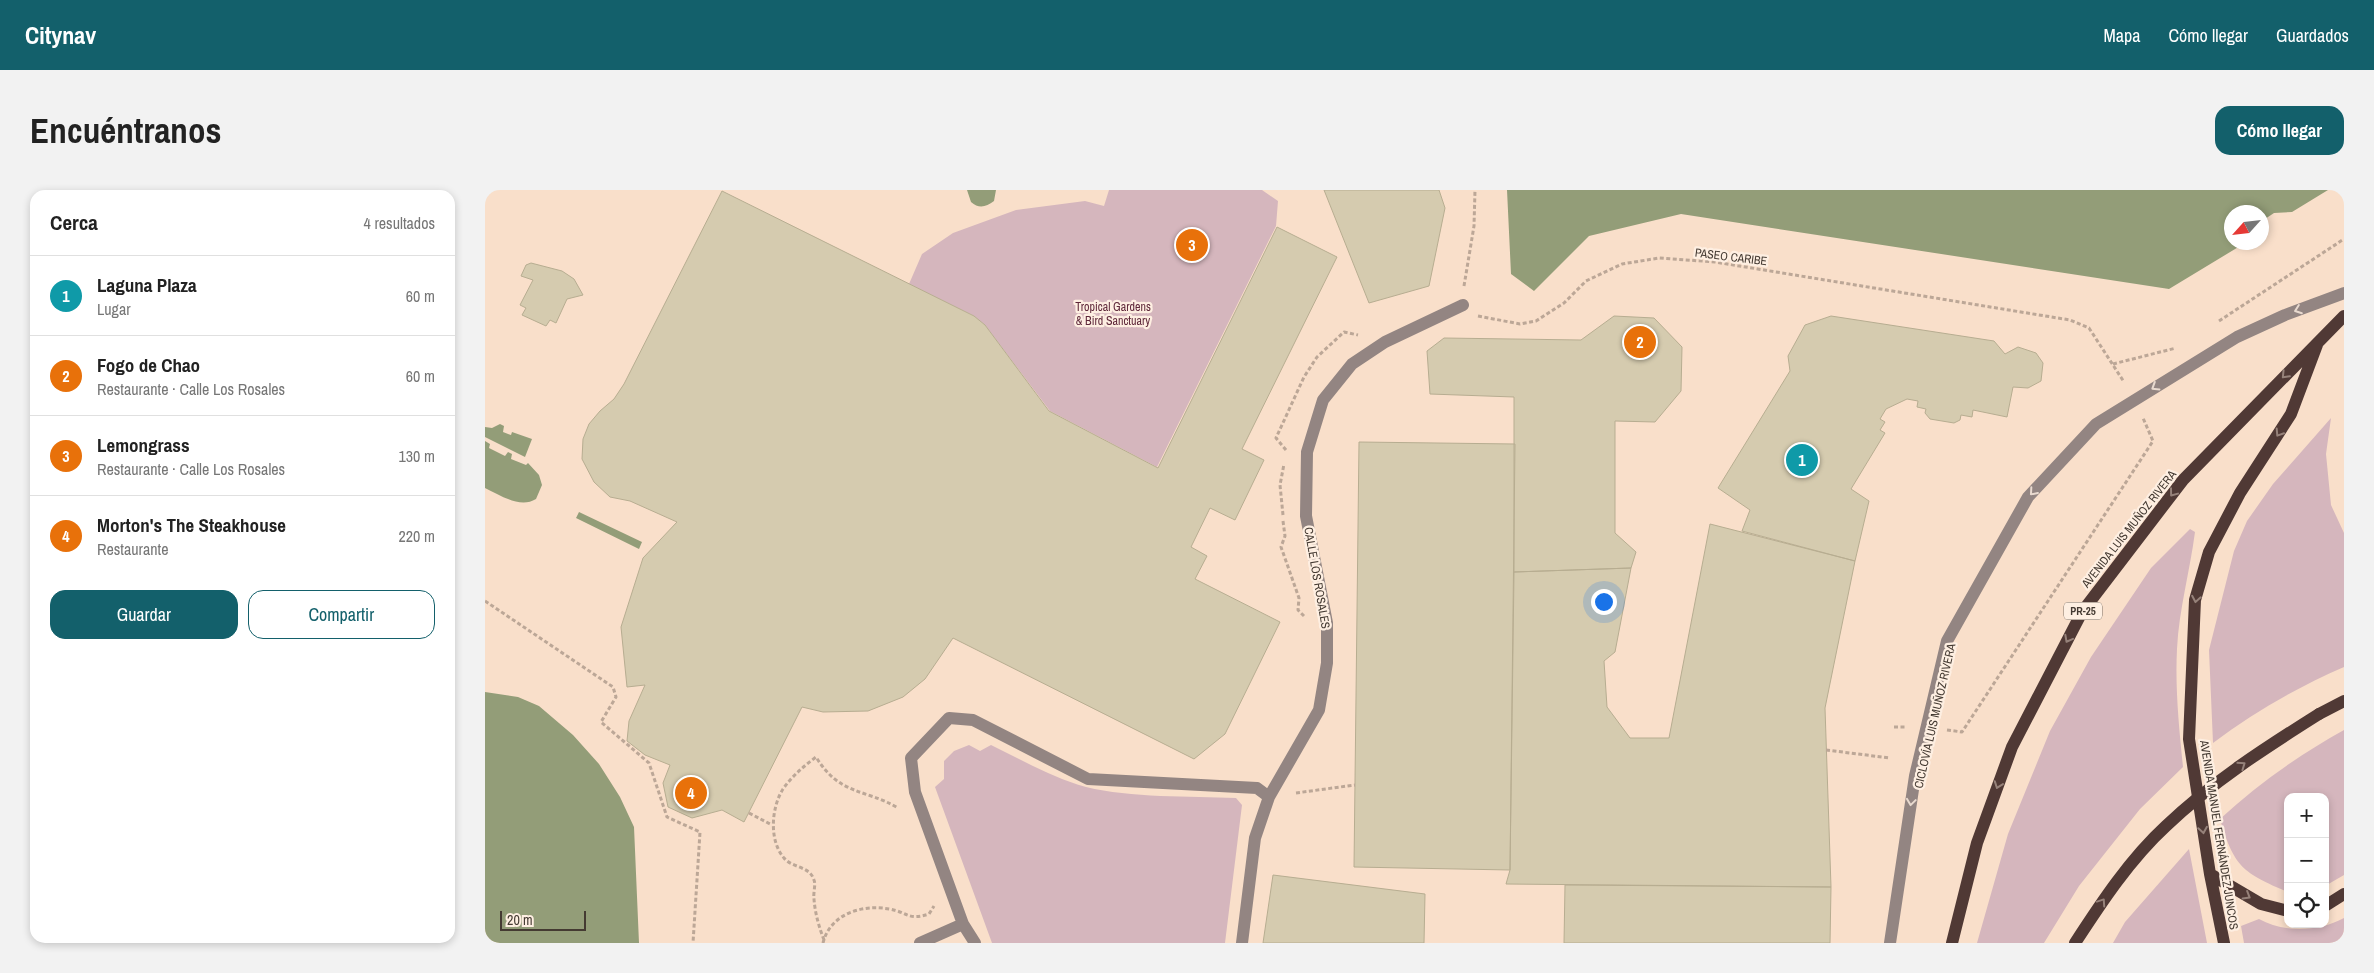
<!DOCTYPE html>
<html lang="es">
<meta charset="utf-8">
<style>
body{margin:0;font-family:"Archivo Narrow",sans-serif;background:#f2f2f2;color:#222}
.controls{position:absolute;right:15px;bottom:15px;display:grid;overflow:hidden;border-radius:10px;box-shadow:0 2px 8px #0003}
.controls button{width:45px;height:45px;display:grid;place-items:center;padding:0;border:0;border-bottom:1px solid #e0e0e0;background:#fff;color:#222;font:25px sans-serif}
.compass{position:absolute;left:1739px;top:15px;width:45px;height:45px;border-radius:50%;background:#fff;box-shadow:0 2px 8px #0003;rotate:243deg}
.scale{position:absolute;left:15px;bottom:12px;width:86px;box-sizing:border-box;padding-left:5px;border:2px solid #443a32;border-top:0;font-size:14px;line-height:18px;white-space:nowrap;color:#443a32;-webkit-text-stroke:4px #feefe2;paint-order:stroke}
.you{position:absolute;left:1118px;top:411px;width:18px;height:18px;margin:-12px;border:4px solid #fff;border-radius:50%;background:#1a73e8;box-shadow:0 0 0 8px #1a73e833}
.badge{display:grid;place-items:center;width:32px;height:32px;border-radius:50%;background:#13606b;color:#fff;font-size:16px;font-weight:700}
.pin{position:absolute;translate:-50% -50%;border:2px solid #fff;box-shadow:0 1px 5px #0006}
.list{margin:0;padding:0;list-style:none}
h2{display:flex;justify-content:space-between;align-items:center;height:65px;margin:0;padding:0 20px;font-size:21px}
h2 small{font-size:16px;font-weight:400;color:#767676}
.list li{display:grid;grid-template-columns:32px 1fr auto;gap:15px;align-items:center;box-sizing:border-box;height:80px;padding:0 20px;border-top:1px solid #e0e0e0}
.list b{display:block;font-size:19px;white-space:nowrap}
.list p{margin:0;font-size:16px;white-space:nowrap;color:#767676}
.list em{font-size:16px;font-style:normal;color:#767676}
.actions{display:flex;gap:10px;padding:15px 20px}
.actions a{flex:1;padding:11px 0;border:1px solid #13606b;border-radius:15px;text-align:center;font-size:18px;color:#13606b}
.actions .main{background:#13606b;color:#fff}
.icon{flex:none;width:28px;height:28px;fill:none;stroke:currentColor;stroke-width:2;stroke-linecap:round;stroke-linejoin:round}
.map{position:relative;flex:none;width:1859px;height:753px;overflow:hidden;border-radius:15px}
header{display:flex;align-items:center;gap:30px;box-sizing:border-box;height:70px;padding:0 25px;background:#13606b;color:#fff}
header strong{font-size:24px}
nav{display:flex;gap:28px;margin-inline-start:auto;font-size:18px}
.intro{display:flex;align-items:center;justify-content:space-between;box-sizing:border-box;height:120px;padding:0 30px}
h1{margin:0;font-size:35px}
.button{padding:12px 22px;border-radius:15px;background:#13606b;color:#fff;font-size:18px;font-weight:700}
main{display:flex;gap:30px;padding:0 30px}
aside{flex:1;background:#fff;border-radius:15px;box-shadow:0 2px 8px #0003}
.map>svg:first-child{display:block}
.green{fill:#d5b6bd}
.water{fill:#939d78}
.building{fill:#d5cbaf;stroke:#b7ad91}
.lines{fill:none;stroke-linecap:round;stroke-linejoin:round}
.path{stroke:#bca797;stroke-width:3;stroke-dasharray:4 2.5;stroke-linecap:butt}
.minor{stroke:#938582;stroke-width:12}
.major{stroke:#503935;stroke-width:12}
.major-bridge{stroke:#503935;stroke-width:12}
.oneway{stroke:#e9dacf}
.oneway2{stroke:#96827a}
.labels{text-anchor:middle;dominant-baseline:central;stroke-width:4.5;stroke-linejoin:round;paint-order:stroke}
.shield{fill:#feefe2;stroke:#7c7067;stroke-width:1}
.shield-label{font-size:11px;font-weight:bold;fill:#443a32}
.street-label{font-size:12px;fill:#443a32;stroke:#feefe2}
.park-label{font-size:12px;fill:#5f283a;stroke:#feefe2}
</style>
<header>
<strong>Citynav</strong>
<nav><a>Mapa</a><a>Cómo llegar</a><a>Guardados</a></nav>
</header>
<div class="intro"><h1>Encuéntranos</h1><a class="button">Cómo llegar</a></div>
<main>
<aside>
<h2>Cerca<small>4 resultados</small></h2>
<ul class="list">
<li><span class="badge" style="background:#0f9aa8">1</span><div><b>Laguna Plaza</b><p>Lugar</p></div><em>60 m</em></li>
<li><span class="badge" style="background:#e8710a">2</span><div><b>Fogo de Chao</b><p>Restaurante · Calle Los Rosales</p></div><em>60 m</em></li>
<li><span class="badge" style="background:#e8710a">3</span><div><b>Lemongrass</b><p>Restaurante · Calle Los Rosales</p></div><em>130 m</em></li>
<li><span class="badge" style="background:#e8710a">4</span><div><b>Morton's The Steakhouse</b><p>Restaurante</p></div><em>220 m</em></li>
</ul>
<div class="actions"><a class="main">Guardar</a><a>Compartir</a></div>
</aside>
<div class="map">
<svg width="1859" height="753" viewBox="0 0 1859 753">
<rect width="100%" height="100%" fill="#f9dfca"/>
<path class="green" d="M624,0H777L793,11L791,36L672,277L565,221L500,135L489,126L424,94L437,64L468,43L531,20L600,11L619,16Z
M1846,228L1841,264L1846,315L1859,343V477C1813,497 1769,522 1728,553L1724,460L1749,361L1762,331L1788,294Z
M1705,339L1710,342C1705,381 1694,419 1692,459C1690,498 1694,537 1698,577L1655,619L1594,696L1559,753H1492L1523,644L1565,541L1606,467L1666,378Z
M1859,540V685L1840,696V607H1803V702C1758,683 1749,677 1735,629C1773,594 1814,565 1859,540Z
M484,555L495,561L506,555C537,570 568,588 601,597C646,608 704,606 751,608L757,615L740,753H507L450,597L459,589V571L469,561Z
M1704,659L1722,753H1628L1640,732Z
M1859,728V753H1759L1756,736L1774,729C1799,743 1833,742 1859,728Z"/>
<path class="water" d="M482,0H511L509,11C501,17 494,19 486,12Z
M1022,0H1843L1807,22L1789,23L1777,31L1776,22H1746V52L1760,53L1684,99L1196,24L1104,46L1049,101L1026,84Z
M15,234L19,236L18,242L26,245L27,242L47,249L40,267L0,247V237L7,238Z
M0,251L5,254L4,258L20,266L23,262L27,264L26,269L41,275L43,273L54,285L57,295L51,309C35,319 15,305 0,298Z
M94,322L157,352L154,359L91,328Z
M0,502L33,507L54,516L88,545L114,574L135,607L149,637L154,753H0Z"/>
<path class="building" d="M839,0H954L960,18L944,96L884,113Z
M237,1L489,126L500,135L564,221L673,278L792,37L852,67L757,259L779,270L750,330L725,318L706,357L722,366L710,389L795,432L740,544L709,569L468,448L440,489L418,507L383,521L338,522L317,517L259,632L237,620L207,628L183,617L178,593L185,575L160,565L142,551L144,531L160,495L142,497L136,437L158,368L192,332L145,311L125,307L109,292L97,269L98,249L104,234L115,221L129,209L139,194Z
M46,73L77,81L89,89L98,105L82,109L71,133L65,130L61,136L37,125L41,118L35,115L48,90L36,86L41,75Z
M1129,126L1169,128L1197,157L1196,201L1170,232L1130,231V343L1151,362L1146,378L1029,382V207L945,204L942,161L959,148L1096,150Z
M1346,126L1509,151L1520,164L1533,157L1551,163L1558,173L1556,191L1543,198L1528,197L1522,227L1488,220L1487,227L1476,225L1475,230L1469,233L1445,229L1440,223L1441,219L1432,217L1433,211L1422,209L1401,219L1395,229L1400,232L1395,240L1400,243L1366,299L1384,311L1370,371L1257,341L1265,320L1233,298L1305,181L1303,166L1320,135Z
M874,252L1030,254L1025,680L869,677Z
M1225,334L1370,371L1340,518L1346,697L1021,694L1025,680L1029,382L1146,378L1130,462L1119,471L1122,517L1145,548H1184Z
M788,685L940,704L939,753H778Z
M1080,695L1346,697L1345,753H1079Z"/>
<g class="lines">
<path class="path" d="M979,96L989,36L990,0
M993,126L1035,134L1051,131L1079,113L1101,91L1137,74L1174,68L1230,72L1585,130L1604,138L1639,192
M1734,131L1859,49
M1628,174L1691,158
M801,260L791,248L819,187L832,167L859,142L873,145
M798,325L795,295L799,274
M798,331L800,346L796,357L814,408L813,420L819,426
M0,411L128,497L131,507L116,532L164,573L182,627L215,642L208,753
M1409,537H1421
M1462,540L1477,542L1668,251L1658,228
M1341,560L1405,568
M811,603L870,595
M264,623L287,635
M339,750C334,737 330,723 329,709C328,703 331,695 329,690C325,676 307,678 299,668C284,651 286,618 298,599C307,586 318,577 331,567C355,606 379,598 413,618
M338,753C345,724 377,714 404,719C423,722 422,731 444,724L449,716"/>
<path class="minor" d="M435,753L478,734
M490,753L478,734L430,602L426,568L464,528L488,530L603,589L772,598L784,607
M757,753L770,648L784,607L834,520L842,473V433L821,326L822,262L838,210L867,174L900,152L978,115
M1405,753L1430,586L1462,451L1543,307L1611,234L1752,147L1800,125L1859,103"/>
<path class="major" d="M1834,524L1859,511
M1725,684L1776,714L1803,721
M1840,716L1859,704
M1467,753L1492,653L1527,557L1597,422L1698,290L1859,126
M1739,753L1725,684L1704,549L1710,410L1724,362L1755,303L1806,224L1832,155"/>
<path class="major-bridge" d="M1590,753C1616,713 1645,669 1681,636C1727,592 1780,558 1834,524"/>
</g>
<defs><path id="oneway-chevron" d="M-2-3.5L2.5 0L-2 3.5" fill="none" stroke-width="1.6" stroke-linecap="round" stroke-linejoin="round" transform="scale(1.25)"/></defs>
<g class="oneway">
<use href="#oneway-chevron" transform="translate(1813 120) rotate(160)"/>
<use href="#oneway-chevron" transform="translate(1670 197) rotate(148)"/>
<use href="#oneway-chevron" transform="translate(1548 302) rotate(131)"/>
<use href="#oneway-chevron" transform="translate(1426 612) rotate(98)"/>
</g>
<g class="oneway2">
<use href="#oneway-chevron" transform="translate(1800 185) rotate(134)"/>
<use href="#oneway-chevron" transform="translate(1794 243) rotate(123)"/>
<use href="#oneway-chevron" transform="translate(1688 303) rotate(127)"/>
<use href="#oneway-chevron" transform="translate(1711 409) rotate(100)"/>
<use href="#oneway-chevron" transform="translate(1583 449) rotate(118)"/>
<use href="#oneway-chevron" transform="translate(1757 575) rotate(-35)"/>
<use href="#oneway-chevron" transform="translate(1513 595) rotate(110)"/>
<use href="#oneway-chevron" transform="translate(1718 640) rotate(81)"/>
<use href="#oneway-chevron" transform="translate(1762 706) rotate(31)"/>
<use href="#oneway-chevron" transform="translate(1617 712) rotate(-56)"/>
</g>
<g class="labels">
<rect class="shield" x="1579" y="412.5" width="38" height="17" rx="4"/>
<g class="shield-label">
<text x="1598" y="421">PR-25</text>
</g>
<g class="street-label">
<text transform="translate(1246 67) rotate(7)">PASEO CARIBE</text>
<text transform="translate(1644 339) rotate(-52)">AVENIDA LUIS MUÑOZ RIVERA</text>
<text transform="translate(832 388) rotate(80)">CALLE LOS ROSALES</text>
<text transform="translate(1450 526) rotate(-77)">CICLOVÍA LUIS MUÑOZ RIVERA</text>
<text transform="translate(1734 645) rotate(81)">AVENIDA MANUEL FERNÁNDEZ JUNCOS</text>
</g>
<g class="park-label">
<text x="628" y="117">Tropical Gardens<tspan x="628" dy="14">&amp; Bird Sanctuary</tspan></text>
</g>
</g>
</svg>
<div class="controls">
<button>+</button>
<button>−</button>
<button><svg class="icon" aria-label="locate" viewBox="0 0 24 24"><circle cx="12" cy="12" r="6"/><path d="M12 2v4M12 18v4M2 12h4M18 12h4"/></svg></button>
</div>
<svg class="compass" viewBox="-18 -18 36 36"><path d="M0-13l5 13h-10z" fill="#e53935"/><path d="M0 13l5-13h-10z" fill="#767676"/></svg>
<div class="scale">20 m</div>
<div class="you"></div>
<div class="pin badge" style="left:1317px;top:270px;background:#0f9aa8">1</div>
<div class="pin badge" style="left:1155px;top:152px;background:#e8710a">2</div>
<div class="pin badge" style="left:707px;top:55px;background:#e8710a">3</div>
<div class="pin badge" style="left:206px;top:603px;background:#e8710a">4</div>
</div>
</main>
